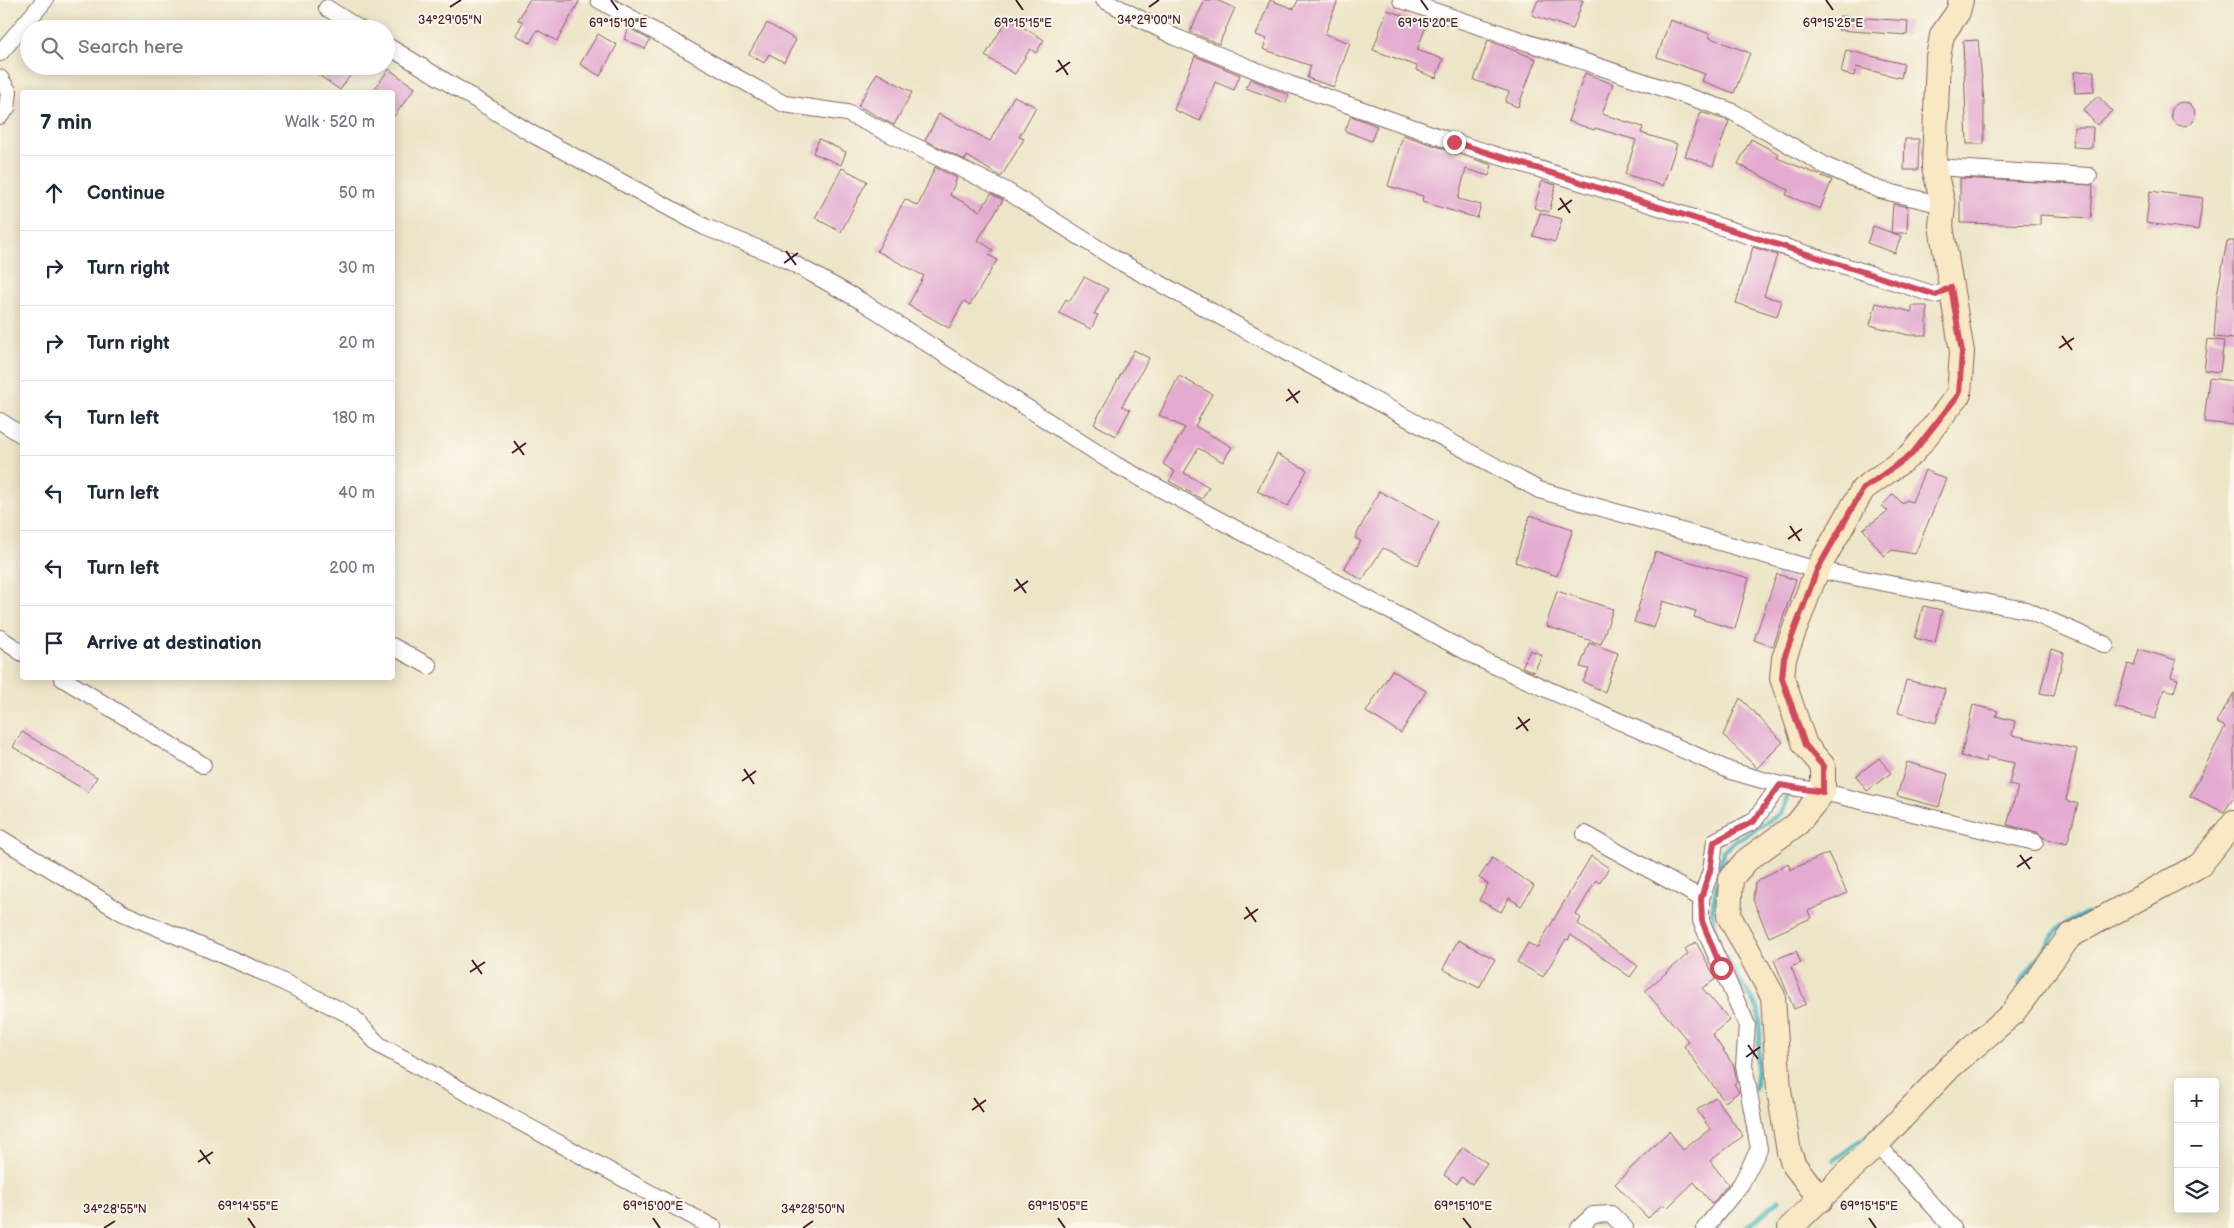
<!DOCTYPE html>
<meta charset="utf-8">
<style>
body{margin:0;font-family:"Balsamiq Sans",sans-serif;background:#f2f2f3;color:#1f2937}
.controls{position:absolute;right:15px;bottom:15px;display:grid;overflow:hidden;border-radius:5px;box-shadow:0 2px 12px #0003}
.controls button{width:45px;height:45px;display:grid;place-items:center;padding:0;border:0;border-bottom:1px solid #e0e1e3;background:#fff;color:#1f2937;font:25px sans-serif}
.stop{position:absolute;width:15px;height:15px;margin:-11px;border:4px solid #d1495b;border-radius:50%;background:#fff}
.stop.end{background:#d1495b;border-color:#fff;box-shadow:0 1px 5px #0008}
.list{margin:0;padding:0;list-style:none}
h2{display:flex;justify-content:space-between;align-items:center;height:65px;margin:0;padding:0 20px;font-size:21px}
h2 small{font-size:16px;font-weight:400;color:#747a83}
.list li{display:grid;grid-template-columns:32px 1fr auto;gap:15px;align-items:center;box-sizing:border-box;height:75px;padding:0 20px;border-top:1px solid #e0e1e3}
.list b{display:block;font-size:19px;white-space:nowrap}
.list em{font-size:16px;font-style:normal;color:#747a83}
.icon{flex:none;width:28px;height:28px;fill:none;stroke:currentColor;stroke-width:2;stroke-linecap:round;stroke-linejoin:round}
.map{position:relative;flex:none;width:2234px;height:1228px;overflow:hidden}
.search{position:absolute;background:#fff;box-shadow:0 2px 12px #0003;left:20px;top:20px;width:375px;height:55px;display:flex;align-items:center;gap:12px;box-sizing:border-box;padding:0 18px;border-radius:28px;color:#747a83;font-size:19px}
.panel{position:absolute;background:#fff;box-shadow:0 2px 12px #0003;left:20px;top:90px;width:375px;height:590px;border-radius:5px}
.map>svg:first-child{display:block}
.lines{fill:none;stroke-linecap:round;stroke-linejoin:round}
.stream{stroke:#3eadbb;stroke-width:5}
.building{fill:#e3abd0}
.street-casing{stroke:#836462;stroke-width:18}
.secondary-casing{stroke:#836462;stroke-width:26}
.street{stroke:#fff;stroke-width:16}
.secondary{stroke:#f8e8c3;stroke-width:24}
.route{stroke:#d1495b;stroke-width:6}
.ticks{fill:none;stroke:#4a1f2b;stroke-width:2}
.ticks-label{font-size:12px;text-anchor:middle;fill:#4a1f2b;stroke:#fbf7ec;stroke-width:4;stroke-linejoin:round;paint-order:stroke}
</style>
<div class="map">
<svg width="2234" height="1228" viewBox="0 0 2234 1228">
<rect width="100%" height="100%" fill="#fbf7ec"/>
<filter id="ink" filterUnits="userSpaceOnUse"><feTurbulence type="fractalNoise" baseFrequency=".02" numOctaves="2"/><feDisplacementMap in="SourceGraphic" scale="10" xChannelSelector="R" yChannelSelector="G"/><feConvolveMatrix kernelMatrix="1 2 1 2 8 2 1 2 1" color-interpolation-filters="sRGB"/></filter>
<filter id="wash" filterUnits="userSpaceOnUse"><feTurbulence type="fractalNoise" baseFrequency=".0096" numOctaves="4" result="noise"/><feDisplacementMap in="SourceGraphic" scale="20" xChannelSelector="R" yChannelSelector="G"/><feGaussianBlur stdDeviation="1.12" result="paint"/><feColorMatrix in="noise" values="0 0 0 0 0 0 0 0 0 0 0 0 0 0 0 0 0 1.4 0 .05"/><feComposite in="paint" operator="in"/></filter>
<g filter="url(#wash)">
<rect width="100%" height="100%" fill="#ede5c7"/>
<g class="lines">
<path class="stream" d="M1718,943L1712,912L1723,851L1734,842L1781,813L1790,789
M1725,957L1759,1011L1760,1037L1755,1089
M2020,983L2059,928L2087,913
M1834,1160L1878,1128
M1717,1228L1728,1212
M1746,1228L1779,1200"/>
</g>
<g id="blocks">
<path class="building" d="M529,0H580L557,41L537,30L530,43L516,35L523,22L518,20Z
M1205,0H1216L1235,8L1219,44L1190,32Z
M1270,0L1294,9L1298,0H1338L1325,34L1350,43L1334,87L1307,78L1311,66L1263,49L1267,39L1256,35Z
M1538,0H1583L1573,29L1532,15Z
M1387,10L1427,24L1417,50L1443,59L1436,78L1416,70L1417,66L1373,50Z
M1839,16L1908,21L1907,35L1838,30Z
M1008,18L1044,40L1036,53L1030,49L1015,74L985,56Z
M1670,20L1710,34L1708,37L1750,53L1734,93L1702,81L1705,74L1657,57Z
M767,23L796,40L784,62L769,54L764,63L749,54Z
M629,28L650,40L645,49L624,39Z
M598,34L617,45L600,76L580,64Z
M1488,40L1536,59L1518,107L1505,102L1509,92L1474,80Z
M1978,40L1984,101V144H1967L1963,41Z
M1846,50L1904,64L1901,78L1856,67L1854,76L1841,73Z
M1195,56L1240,75L1234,90L1215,82L1200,121L1174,110Z
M306,66H357L340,90Z
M389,69L415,88L392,119V92H372Z
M2094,71V92L2075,93L2074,72Z
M877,73L912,92L894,125L858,106Z
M1585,73L1613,84L1602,114L1643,127L1641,133L1677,144L1663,186L1625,174L1636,140L1595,128L1594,130L1568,121Z
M1250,79L1289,95L1286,103L1246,88Z
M1014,96L1036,107L1019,137L1024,139L1001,177L967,156L965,160L925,140L939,114L990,141Z
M2098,96L2112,111L2097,125L2083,110Z
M2171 114a12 12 0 1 1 24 0a12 12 0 1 1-24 0Z
M1701,112L1729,121L1713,166L1685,156Z
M1351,116L1377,126L1371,141L1345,131Z
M2074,127H2093L2092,148L2073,147Z
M1403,135L1492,165L1489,176L1466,169L1458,199L1481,205L1477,218L1422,202L1423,196L1388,186Z
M819,139L846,152L841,165L813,153Z
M1751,139L1779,154L1777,158L1832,180L1820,209L1786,195L1788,190L1738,164Z
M1905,139H1919L1918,170H1904Z
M935,167L957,178L950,195L980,211L991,194L1003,200L978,240L993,250L989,255L997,260L970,305L964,301L949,328L908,305L924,276L877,251L905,199L918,206Z
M842,168L867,181L841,232L815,218Z
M1960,178L2093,185L2091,218L2040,215V225L1960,223Z
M1542,181L1556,185L1549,212L1534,208Z
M2150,191L2203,198L2198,230L2146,223Z
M1893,204L1908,207L1907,233H1891Z
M1540,213L1562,219L1555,242L1533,236Z
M1873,226L1901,236L1895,253L1867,243Z
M2227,241H2234V339L2214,337L2217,296Z
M1753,247L1777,255L1764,296L1782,301L1777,316L1736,303Z
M1084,277L1108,289L1094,314L1098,315L1091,329L1059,313L1066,299L1070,301Z
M1876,303L1912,312V306H1927V335H1908L1870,325Z
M2208,339L2224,341L2220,372L2204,370Z
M1134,350L1149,358L1122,406L1130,410L1116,436L1094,424Z
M1179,376L1212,394L1195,426L1232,447L1223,462L1198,448L1184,473L1209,487L1202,499L1169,481L1175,472L1163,464L1185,428L1159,415Z
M2209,378L2234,381V425L2204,422Z
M1277,454L1307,470L1288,506L1257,491Z
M1925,470L1946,479L1915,554L1892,550L1884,556L1863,529L1888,511L1882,506L1893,494L1903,504L1906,500L1912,502Z
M1379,491L1439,523L1418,565L1383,548L1362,580L1344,569L1361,541L1355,538Z
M1530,515L1573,529L1557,576L1515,562Z
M1655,552L1749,578L1735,629L1694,617L1696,611L1663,601L1654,628L1634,622Z
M1777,574L1796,580L1773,647L1754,640Z
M1557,591L1613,609L1601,644L1546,626Z
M1923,606L1942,610L1935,643L1915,638Z
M1589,643L1618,653L1605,692L1583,682L1589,669L1580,667Z
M2051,649L2064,653L2054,696L2040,693Z
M2139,649L2176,660L2171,677L2178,679L2174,692L2164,689L2155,719L2115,707L2128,664L2134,666Z
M1530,650L1542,655L1534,672L1522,667Z
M1392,670L1426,691L1401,733L1366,712Z
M1906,680L1945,689L1936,723L1898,713Z
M2234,693V797L2224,812L2190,796L2225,727L2216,722Z
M1740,698L1783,742L1757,768L1723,735Z
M1973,705L1998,711L1996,716L2015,721L2012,735L2077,749L2066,800L2078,804L2067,844L2044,838L2037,832L2007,825L2018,787L2009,785L2014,763L1987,757L1986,762L1961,756Z
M22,732L97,777L88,792L13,747Z
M1879,758L1891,773L1867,791L1856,776Z
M1907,762L1948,774L1939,807L1897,796Z
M1828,853L1847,893L1808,911L1811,918L1769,937L1753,900L1755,883L1788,863L1790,870Z
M1591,856L1609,868L1599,883L1596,880L1576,915L1581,918L1578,924L1638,966L1630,977L1571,935L1568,940L1566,939L1543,977L1517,962L1528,943L1537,948Z
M1492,858L1534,886L1521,906L1509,898L1501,912L1479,900L1488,884L1479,878Z
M1458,940L1495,959L1479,988L1443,969Z
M1696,942L1716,979L1702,988L1730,1020L1712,1034L1734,1066L1737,1082L1734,1084L1739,1092L1725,1102L1684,1046L1689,1042L1645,991L1688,954L1685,949Z
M1796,951L1801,963L1791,967L1806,1004L1794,1009L1774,960Z
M1715,1097L1743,1136L1710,1161L1728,1184L1712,1204L1694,1182L1667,1208L1663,1204L1648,1218L1615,1184L1669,1131L1683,1150L1710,1129L1697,1110Z
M1463,1147L1487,1163L1472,1184L1461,1177L1457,1184L1444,1175Z"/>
</g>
</g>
<g filter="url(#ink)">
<use href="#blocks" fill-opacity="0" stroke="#836462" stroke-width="1"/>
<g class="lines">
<defs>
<path id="street" d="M599,0L784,104L847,113L1007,191L1115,259L1539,490L1817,570L2026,610L2106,645
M1104,0L1175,37L1289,84L1454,142L1936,295L1951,287
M1401,0L1731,111L1826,166L1880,190L1943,205
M327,8L360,29
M386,45L534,135L705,227L787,260L863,302L1116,465L1484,661L1731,771L1780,785L1823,792L2035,842
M0,53L45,0
M0,78L9,92L7,108L0,116
M1934,167L2089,176
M0,421L22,435
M0,638L22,653
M392,646L429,666
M62,678L203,765
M1585,834L1701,898
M0,838L123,913L267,974L352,1016L379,1045L714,1228
M1877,1144L1953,1228
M1579,1228L1593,1215L1611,1214L1625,1228
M1705,1228L1741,1184L1759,1149L1744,1065L1747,1025L1701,921V898L1711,871L1715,841L1754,821L1780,785"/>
<path id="secondary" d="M1821,1200L1794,1165L1789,1152L1779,1090L1773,996L1729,916L1731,878L1747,860L1798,823L1823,792V766L1805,745L1782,678L1784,658L1817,570L1863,489L1912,454L1959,394L1962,352L1941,226L1943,205L1934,167L1938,57L1942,35L1958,12L1961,0
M1790,1228L1877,1144L1951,1066L2012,1014L2070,936L2200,865L2234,822"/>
</defs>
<use href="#street" class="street-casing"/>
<use href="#secondary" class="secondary-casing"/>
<use href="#street" class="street"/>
<use href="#secondary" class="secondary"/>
</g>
</g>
<g class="lines" filter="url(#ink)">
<path class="route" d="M1454,142L1936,295L1951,287L1962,352L1959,394L1912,454L1863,489L1817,570L1784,658L1782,678L1805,745L1823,766V792L1780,785L1754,821L1714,842L1710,871L1701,898L1702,921L1721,968"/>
</g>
<path class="ticks" d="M611,0L618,10M1016,0L1023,10M1421,0L1428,10M1826,0L1833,10M450,7L461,0M1149,7L1159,0M1058,60L1068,75M1056,72L1070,62M1560,198L1570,213M1558,210L1572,200M786,251L796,265M784,263L798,253M2062,336L2072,350M2059,348L2074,338M1288,389L1298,403M1286,401L1300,391M514,441L524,455M512,453L526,443M1790,526L1800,541M1788,539L1802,529M1016,579L1026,593M1014,591L1028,581M1518,717L1528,731M1516,729L1530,719M744,769L754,784M742,781L756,771M2020,855L2030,869M2017,867L2032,857M1246,907L1256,922M1244,919L1258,909M472,960L482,974M470,972L485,962M1748,1045L1758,1059M1746,1057L1760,1047M974,1098L984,1112M972,1110L986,1100M200,1150L210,1164M198,1162L213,1152M248,1218L255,1228M653,1218L660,1228M1058,1218L1065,1228M1463,1218L1471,1228M1869,1218L1876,1228M104,1228L115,1221M803,1228L813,1221"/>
<g class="ticks-label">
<text x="450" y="24">34°29'05"N</text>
<text x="1149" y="24">34°29'00"N</text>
<text x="618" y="27">69°15'10"E</text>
<text x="1023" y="27">69°15'15"E</text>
<text x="1428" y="27">69°15'20"E</text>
<text x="1833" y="27">69°15'25"E</text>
<text x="248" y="1210">69°14'55"E</text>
<text x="653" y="1210">69°15'00"E</text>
<text x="1058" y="1210">69°15'05"E</text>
<text x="1463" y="1210">69°15'10"E</text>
<text x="1869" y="1210">69°15'15"E</text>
<text x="115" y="1213">34°28'55"N</text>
<text x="813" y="1213">34°28'50"N</text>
</g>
</svg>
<div class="controls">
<button>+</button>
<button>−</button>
<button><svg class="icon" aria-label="layers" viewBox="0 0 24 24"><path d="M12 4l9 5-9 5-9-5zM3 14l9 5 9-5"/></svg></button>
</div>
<div class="stop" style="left:1721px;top:968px"></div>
<div class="stop end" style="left:1454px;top:142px"></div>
<div class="search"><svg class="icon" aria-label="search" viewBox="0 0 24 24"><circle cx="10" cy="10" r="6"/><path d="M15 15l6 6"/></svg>Search here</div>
<section class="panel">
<h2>7 min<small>Walk · 520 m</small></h2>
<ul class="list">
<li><svg class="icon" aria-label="ahead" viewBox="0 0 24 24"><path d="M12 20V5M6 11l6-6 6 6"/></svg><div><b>Continue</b></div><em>50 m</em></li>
<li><svg class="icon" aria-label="right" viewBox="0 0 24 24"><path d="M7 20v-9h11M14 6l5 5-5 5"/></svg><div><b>Turn right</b></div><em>30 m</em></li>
<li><svg class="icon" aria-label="right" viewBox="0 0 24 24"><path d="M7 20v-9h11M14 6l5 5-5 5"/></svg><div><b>Turn right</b></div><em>20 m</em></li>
<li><svg class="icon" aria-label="left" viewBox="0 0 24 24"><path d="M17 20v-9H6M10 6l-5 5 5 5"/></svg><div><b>Turn left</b></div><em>180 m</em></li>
<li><svg class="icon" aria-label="left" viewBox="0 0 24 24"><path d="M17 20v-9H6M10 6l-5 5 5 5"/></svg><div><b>Turn left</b></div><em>40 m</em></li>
<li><svg class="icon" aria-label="left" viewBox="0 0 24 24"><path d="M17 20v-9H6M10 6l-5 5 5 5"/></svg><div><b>Turn left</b></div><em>200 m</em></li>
<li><svg class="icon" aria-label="arrive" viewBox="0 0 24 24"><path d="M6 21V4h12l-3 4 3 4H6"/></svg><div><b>Arrive at destination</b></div></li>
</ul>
</section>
</div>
